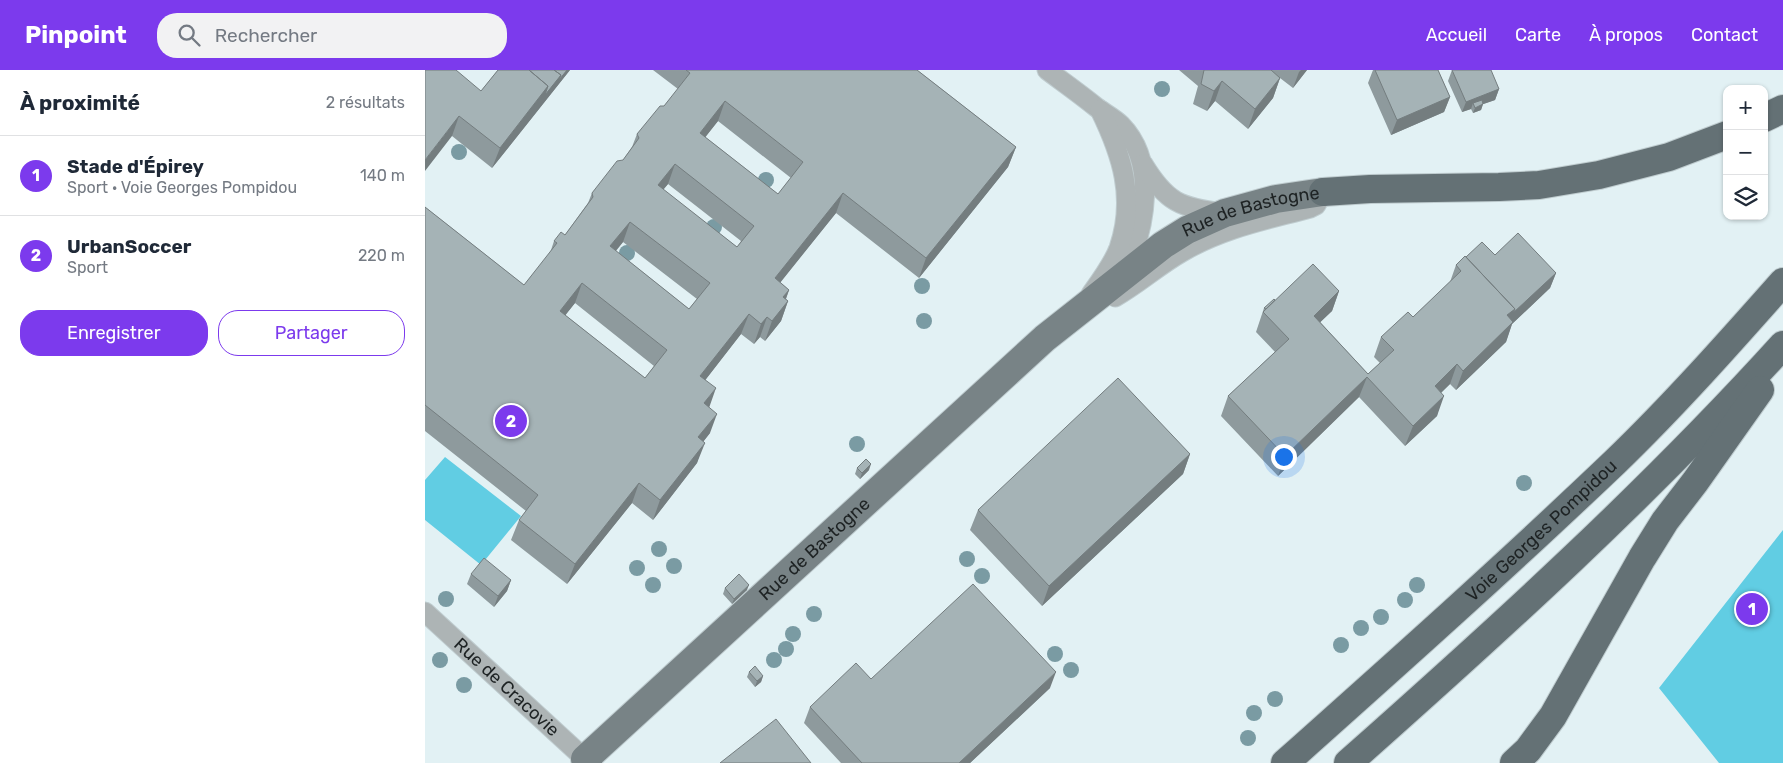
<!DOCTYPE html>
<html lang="fr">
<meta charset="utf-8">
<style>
body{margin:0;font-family:Rubik,sans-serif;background:#f2f2f3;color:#1f2937}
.controls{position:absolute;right:15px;top:15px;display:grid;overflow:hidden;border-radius:10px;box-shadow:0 1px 4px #0004}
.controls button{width:45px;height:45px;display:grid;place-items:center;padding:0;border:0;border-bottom:1px solid #e0e1e3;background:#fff;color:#1f2937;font:25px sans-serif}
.you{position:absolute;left:858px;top:386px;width:18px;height:18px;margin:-12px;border:4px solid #fff;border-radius:50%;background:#1a73e8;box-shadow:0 0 0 8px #1a73e833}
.badge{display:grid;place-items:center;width:32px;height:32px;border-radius:50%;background:#7c3aed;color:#fff;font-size:16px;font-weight:700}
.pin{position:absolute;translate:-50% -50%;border:2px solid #fff;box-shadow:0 1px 5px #0006}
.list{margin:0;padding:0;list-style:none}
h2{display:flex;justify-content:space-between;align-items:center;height:65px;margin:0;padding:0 20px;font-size:21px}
h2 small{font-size:16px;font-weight:400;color:#747a83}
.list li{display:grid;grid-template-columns:32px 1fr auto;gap:15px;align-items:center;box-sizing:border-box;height:80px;padding:0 20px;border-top:1px solid #e0e1e3}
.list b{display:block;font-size:19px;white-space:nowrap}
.list p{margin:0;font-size:16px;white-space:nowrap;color:#747a83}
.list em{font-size:16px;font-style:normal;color:#747a83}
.actions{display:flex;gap:10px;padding:15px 20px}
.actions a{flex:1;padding:11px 0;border:1px solid #7c3aed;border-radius:20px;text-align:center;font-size:18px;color:#7c3aed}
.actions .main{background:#7c3aed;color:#fff}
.icon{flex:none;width:28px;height:28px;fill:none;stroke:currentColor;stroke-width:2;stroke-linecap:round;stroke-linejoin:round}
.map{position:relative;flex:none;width:1358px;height:693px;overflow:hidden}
header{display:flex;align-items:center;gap:30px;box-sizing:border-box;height:70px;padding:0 25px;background:#7c3aed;color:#fff}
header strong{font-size:24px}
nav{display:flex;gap:28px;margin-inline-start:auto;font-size:18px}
.search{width:350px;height:45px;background:#f2f2f3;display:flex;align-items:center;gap:12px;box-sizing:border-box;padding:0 18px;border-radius:20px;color:#747a83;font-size:19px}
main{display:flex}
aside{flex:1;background:#fff}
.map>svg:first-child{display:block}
.green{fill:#61cde3}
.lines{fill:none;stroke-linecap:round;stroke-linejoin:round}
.street-casing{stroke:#bfcccf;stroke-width:21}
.primary-casing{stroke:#bfcccf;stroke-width:30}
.highway-casing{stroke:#bfcccf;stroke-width:30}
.street{stroke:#adb4b5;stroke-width:19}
.primary{stroke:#788386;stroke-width:28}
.highway{stroke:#647175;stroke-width:28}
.tree{fill:#7a9ba3}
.wall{fill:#8e9a9d;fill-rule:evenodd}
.shaded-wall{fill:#747d7f}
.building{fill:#a5b3b6;stroke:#747d7f;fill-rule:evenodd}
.labels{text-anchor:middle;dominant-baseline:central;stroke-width:5;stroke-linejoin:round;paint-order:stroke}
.street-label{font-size:18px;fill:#1e2324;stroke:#e2f1f4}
</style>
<header>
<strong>Pinpoint</strong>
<div class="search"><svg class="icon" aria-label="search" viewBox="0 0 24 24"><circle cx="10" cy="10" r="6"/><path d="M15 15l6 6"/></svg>Rechercher</div>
<nav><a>Accueil</a><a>Carte</a><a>À propos</a><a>Contact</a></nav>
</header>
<main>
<aside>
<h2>À proximité<small>2 résultats</small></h2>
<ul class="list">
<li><span class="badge">1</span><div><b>Stade d'Épirey</b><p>Sport · Voie Georges Pompidou</p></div><em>140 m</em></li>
<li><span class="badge">2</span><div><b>UrbanSoccer</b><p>Sport</p></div><em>220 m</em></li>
</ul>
<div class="actions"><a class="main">Enregistrer</a><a>Partager</a></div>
</aside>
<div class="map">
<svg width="1358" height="693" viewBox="0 0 1358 693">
<rect width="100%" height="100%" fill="#e2f1f4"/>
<path class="green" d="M20,387L96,446L56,495L0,450V410Z
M1358,460V693H1294L1234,618Z"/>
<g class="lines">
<defs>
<g id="street">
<path d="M622,0C638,12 655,24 671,37C679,43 689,48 696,55C733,93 720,158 701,201"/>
<path d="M718,94C741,132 755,138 799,143"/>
<path d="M666,224C676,210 688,194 694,178C711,128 697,85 675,40"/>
<path d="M690,227C713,214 734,195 757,182C798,158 841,150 885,138L891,135L898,122"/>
<path id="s1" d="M0,542L160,689"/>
</g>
<g id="primary">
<path id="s2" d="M163,693L160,689L620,268L738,175L762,160L800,143L851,129L898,122"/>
</g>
<g id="highway">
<path d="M1339,48L1358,39"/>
<path d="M898,122L945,119L1074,117L1114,115L1174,105L1244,87L1302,65"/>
<path id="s3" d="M860,693C971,594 1082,495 1190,392C1249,335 1304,273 1358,212"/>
<path d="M923,693C1073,560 1223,424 1358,275"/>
<path d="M1089,693L1103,680L1128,646L1217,488L1240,451L1270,412L1335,320"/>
</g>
</defs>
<use href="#street" class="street-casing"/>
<use href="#primary" class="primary-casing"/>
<use href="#highway" class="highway-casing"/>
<use href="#street" class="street"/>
<use href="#primary" class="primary"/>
<use href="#highway" class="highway"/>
</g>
<g class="tree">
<circle cx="737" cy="19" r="8"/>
<circle cx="34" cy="82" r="8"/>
<circle cx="341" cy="110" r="8"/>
<circle cx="289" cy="157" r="8"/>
<circle cx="202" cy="183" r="8"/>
<circle cx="497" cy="216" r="8"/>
<circle cx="499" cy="251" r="8"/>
<circle cx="432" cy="374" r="8"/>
<circle cx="1099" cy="413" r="8"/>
<circle cx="234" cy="479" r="8"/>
<circle cx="542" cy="489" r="8"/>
<circle cx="249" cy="496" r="8"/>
<circle cx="212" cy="498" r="8"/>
<circle cx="557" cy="506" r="8"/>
<circle cx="228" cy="515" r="8"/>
<circle cx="992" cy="515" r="8"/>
<circle cx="21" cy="529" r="8"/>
<circle cx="980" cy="530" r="8"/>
<circle cx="389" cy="544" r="8"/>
<circle cx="956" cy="547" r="8"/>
<circle cx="936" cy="558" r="8"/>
<circle cx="368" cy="564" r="8"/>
<circle cx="916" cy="575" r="8"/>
<circle cx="361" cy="579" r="8"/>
<circle cx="630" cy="584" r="8"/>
<circle cx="15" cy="590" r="8"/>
<circle cx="349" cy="590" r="8"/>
<circle cx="646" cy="600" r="8"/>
<circle cx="39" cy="615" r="8"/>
<circle cx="850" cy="629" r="8"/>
<circle cx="829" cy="643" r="8"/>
<circle cx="823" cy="668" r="8"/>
</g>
<path class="wall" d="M0,0L56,21L73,0H145L67,98L27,66Z
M228,0H492L591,77L583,97L494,208L411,143L355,212L364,220L361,229L363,231L356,251L340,271L335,267L329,274L316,264L280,310L284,337L285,363L278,372L272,393L228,450L207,433L142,514L86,470L94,450L101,441L0,361V137L99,215L125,183L129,171L140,165L163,133L167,123L198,90L207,77L212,64L239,36L253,19ZM293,51L366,108L353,124L280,67ZM243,114L316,171L312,177L238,120ZM198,172L272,229L264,239L191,181ZM150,233L229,296L220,308L140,245Z
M754,0H882L868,18L855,8L848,28L823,59L790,31L782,41L768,34L773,16Z
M948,0H1013L1025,27L1019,42L966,65L943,13Z
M1027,0L1074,19L1070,30L1058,34L1056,40L1048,43L1046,39L1037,42L1023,11Z
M1070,185L1131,203L1125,218L1087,254L1081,272L1031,320L1025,314L1016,323L1012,346L980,376L934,327L853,406L796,346L803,326L850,282L831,262L839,238L850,230L914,221L907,241L895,252L943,304L955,293L949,287L956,267L988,247L1025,212L1031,195L1041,187Z
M765,384L758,404L617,536L545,460L553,440Z
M432,398L444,400L435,409L430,404Z
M46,504L86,510L82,521L69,537L42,514Z
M300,518L322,520L307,534L298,524Z
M324,602L338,606L336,612L330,617L322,607Z
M446,609L625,618L545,693H416L379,653L385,637Z"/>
<path class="shaded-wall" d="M142,0H145L67,98L75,78L123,16Z
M876,0H882L868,18L874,2Z
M855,8L848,28L823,59L830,39Z
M797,11L790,31L782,41L789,21Z
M1074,19L1070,30L1050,37L1048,33L1046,39L1037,42L1041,32Z
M1025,27L1019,42L966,65L972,50Z
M300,31L293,51L268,83L275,63Z
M1058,34L1056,40L1048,43L1050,38Z
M34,46L27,66L0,101V90Z
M591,77L583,97L494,208L501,188Z
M250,94L243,114L225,135L233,115Z
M418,123L411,143L343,228L350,208Z
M205,152L198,172L178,196L185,176Z
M1131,203L1125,218L1087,254L1081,272L1031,320L1038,301L1082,245Z
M157,213L150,233L128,261L135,241Z
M364,220L357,239L363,231L356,251L340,271L347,251L358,227Z
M914,221L907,241L882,265L889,246Z
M324,244L316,264L268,326L275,306Z
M342,247L335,267L329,274L336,254Z
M1032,294L1025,314L1002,336L1010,316Z
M942,307L934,327L853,406L860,386Z
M291,318L284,338L279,333Z
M1019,326L1012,346L980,376L988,356Z
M292,344L285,363L266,387L273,367Z
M280,373L272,393L228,450L235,430Z
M765,384L758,404L617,536L624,516Z
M446,394L444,400L435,409L437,403Z
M214,413L207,433L142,514L150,494Z
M86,510L82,521L69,537L73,526Z
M324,515L322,520L307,534L309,529Z
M631,602L625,618L545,693H534Z
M338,606L336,612L330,617L332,611Z"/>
<path class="building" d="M0,0H31L56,21L73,0H104L123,16L75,78L34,46L0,90Z
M104,0H129L136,5L120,25L123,16Z
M129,0H142L134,10L136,5Z
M261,0H492L591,77L501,188L418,123L350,208L364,220L358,227L363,231L347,251L342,247L336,254L324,244L275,306L291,318L279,333L292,344L273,367L280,373L235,430L214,413L150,494L94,450L113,425L0,335V137L99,215L132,173L129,171L136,162L140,165L168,127L167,123L192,91L198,90L214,68L212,64L235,36H239L265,3ZM300,31L378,92L353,124L275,63ZM250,94L329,156L312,177L233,115ZM205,152L285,213L264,239L185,176ZM157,213L242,280L220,308L135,241Z
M779,0H846L855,8L830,39L797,11L789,21L776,14Z
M950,0H1013L1025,27L972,50Z
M1027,0H1066L1074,19L1041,32Z
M1057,30L1058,34L1050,38L1048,33Z
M1093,163L1131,203L1088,243L1090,239L1041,187L1057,172L1070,185Z
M1040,186L1090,239L1082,245L1088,252L1038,301L1032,294L1010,316L1019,326L988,356L942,307L860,386L803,326L864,269L838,242L888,194L914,221L889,246L943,304L969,280L956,267L983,242L988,247L1036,201L1031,195Z
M849,229L850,230L841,239L839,238Z
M693,308L765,384L624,516L553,440Z
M441,389L446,394L437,403L432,398Z
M59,488L86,510L73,526L46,504Z
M314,504L324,515L309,529L300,518Z
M548,514L631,602L534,693H437L385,637L431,593L446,609Z
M330,596L338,606L332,611L324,602Z
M351,649L386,693H295Z"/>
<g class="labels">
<g class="street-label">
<text stroke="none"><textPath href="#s2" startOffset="874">Rue de Bastogne</textPath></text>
<text stroke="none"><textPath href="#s3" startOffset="346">Voie Georges Pompidou</textPath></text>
<text stroke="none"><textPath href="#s2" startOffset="316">Rue de Bastogne</textPath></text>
<text stroke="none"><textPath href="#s1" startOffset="111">Rue de Cracovie</textPath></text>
</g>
</g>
</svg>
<div class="controls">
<button>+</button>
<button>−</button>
<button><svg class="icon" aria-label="layers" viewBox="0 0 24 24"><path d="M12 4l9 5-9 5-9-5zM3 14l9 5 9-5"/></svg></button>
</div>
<div class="you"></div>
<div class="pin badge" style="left:1327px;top:539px">1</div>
<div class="pin badge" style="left:86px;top:351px">2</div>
</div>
</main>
